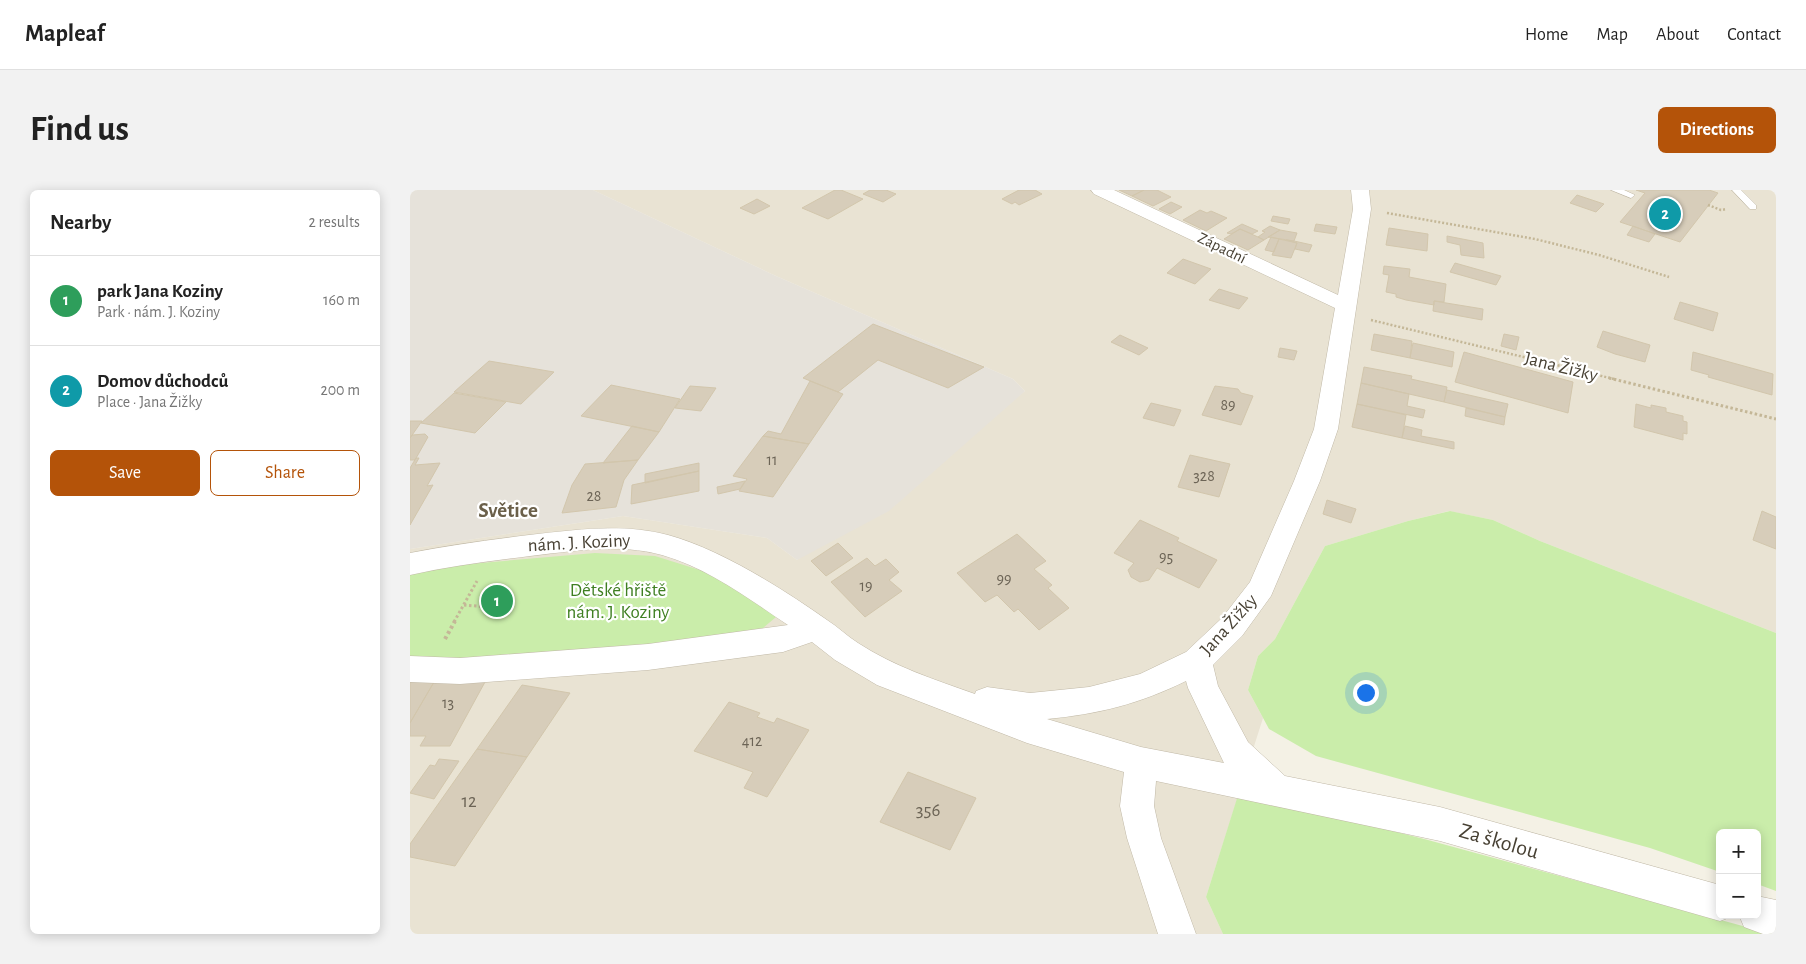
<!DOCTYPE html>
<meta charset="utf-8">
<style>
body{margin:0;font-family:"Alegreya Sans",sans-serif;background:#f2f2f2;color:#222}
.controls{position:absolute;right:15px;bottom:15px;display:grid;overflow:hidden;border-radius:8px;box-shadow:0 2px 12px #0003}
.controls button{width:45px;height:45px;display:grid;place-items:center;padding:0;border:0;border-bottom:1px solid #e0e0e0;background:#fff;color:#222;font:25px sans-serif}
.you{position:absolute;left:955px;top:502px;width:18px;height:18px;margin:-12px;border:4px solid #fff;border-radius:50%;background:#1a73e8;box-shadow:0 0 0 8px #1a73e833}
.badge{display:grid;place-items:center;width:32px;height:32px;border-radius:50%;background:#b45309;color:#fff;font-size:16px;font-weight:700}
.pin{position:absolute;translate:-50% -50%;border:2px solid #fff;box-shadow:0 1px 5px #0006}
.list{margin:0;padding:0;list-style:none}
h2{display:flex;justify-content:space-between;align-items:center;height:65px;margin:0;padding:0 20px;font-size:21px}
h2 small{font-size:16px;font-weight:400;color:#767676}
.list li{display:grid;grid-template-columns:32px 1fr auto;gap:15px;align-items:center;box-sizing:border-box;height:90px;padding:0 20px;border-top:1px solid #e0e0e0}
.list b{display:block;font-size:19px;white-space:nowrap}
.list p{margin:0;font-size:16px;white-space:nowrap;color:#767676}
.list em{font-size:16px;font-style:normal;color:#767676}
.actions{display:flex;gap:10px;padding:15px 20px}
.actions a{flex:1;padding:11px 0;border:1px solid #b45309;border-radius:8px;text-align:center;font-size:18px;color:#b45309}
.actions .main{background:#b45309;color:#fff}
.map{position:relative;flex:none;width:1366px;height:744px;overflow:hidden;border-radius:8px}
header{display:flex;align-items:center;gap:30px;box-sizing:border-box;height:70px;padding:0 25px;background:#fff;border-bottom:1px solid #e0e0e0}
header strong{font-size:24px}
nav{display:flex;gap:28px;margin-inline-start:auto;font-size:18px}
.intro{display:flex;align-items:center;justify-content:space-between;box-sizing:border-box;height:120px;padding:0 30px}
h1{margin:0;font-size:35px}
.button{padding:12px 22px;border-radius:8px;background:#b45309;color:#fff;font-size:18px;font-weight:700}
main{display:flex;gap:30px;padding:0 30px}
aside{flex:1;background:#fff;border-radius:8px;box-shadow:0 2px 12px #0003}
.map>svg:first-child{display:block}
.residential{fill:#e9e3d3}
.industrial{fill:#e6e2da}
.green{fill:#caedaa}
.building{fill:#d7cdba;stroke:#d2c6ac}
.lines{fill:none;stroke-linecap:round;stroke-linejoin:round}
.service-casing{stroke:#c1b9a7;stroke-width:1}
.minor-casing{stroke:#c1b9a7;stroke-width:1}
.path-far2{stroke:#c4b797;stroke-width:2.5;stroke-dasharray:2 2;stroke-linecap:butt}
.path-far1{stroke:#c4b797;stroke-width:3;stroke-dasharray:2.5 2.5;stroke-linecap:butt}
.path{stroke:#c4b797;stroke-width:4;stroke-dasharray:3 3;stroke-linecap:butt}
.service{fill:#fff;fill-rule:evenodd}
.minor{fill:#fff;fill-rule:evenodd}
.labels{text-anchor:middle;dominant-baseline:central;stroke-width:4.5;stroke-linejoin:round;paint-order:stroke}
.far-street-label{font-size:16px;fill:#484134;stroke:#fff}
.number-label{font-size:16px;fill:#6c6456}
.street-label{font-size:19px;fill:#484134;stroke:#fff}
.park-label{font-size:19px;fill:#3f7f22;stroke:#fff}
.near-number-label{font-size:19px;fill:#6c6456}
.quarter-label{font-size:21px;font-weight:bold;fill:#6b604a;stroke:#fff}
.near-street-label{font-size:22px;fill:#484134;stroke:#fff}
</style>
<header>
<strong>Mapleaf</strong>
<nav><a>Home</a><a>Map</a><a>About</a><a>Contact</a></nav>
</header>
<div class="intro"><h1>Find us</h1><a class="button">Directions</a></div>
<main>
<aside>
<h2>Nearby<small>2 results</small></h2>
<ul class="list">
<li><span class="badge" style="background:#2e9e5b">1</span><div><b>park Jana Koziny</b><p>Park · nám. J. Koziny</p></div><em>160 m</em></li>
<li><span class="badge" style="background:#0f9aa8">2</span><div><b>Domov důchodců</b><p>Place · Jana Žižky</p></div><em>200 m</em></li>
</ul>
<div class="actions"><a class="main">Save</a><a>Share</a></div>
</aside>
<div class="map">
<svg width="1366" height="744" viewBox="0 0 1366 744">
<rect width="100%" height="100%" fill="#f4f1e5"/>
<path class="residential" d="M183,0H1366V443L1130,351L1083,330L1039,321L998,331L915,356L865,449L848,466L838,500L853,528L796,707L813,744H0V359L213,326L357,348L387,370L615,201L603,189L366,86Z"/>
<path class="industrial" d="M0,0H183L366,86L603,189L615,201L479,321L387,370L357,348L213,326L0,359Z"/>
<path class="green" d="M1040,321L1083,330L1130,351L1366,443V701L1347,694V643H1310V682L1240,658L906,566L859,539L838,500L848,466L865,449L915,356L998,331Z
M185,363L245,366L328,392L372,422L353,438L255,455L49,469L0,467V384L25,377Z
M829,602L1018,650L1362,744H813L796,707Z"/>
<path class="building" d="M425,0H431L453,9L418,29L392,18Z
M460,0H476L486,4L473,12L453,4Z
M609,0H625L632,4L609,15L605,12L602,14L592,9Z
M709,0H734L722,6Z
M734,0H747L761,7L743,16L722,6Z
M1226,0H1299L1308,3L1270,52L1210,32L1235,3Z
M1167,5L1194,14L1186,22L1160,13Z
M347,9L360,16L344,24L330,18Z
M761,12L772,17L760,24L749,19Z
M790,20L797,23L801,21L817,28L796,41L773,30Z
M863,26L880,29L878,34L861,31Z
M832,34L848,41L842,44L830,39L821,44L817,43Z
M906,34L927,37L925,44L904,41Z
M860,36L870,40L854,50L848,47L855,42L852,41Z
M1223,36L1245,44L1239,52L1217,45Z
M979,38L1018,44L1017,61L976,55Z
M830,39L848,47L854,50L838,60L814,49Z
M870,40L887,43L884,51L858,47Z
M1037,46L1073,53L1074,68L1051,65L1050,55L1037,52Z
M861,47L869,49L864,62L855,60Z
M869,49L887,53L881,68L862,65Z
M876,50L884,51L902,55L899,62L885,59L887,53Z
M773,69L801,79L785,94L757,83Z
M1045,73L1091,86L1086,95L1040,82Z
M974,76L1000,79L999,87L1036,94L1034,112L1024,111V115L996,110L986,107V104L976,102L979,85L973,84Z
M809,99L838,108L829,119L799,110Z
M1024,111L1073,119L1072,130L1023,121Z
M1270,112L1308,123L1303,141L1264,129Z
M463,134L574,177L538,198L468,170L428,202L393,188Z
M1193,141L1240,155L1235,172L1205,164L1187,157Z
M964,144L1002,151L1000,168L961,160Z
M1094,144L1109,147L1106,160L1091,156Z
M710,145L738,158L729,165L701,152Z
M1003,153L1044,162L1042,177L1000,168Z
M870,158L887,161L884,170L868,167Z
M1054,162L1163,192L1158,223L1045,192Z
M1283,162L1363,184L1362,205L1298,187L1299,185L1281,180Z
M79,171L144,182L111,214L44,202Z
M954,177L1002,186L1001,189L1037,197L1034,212L951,193Z
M400,191L433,204L399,254L353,246L358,241L371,244Z
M951,193L999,204L997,216L1015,220L1013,228L947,214Z
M201,195L270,209L249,242L171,226Z
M280,196L306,198L291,221L265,218Z
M805,196L828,199L831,203L843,206L831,235L792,225Z
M1037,200L1098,214L1095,227L1034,212Z
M44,203L96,212L65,243L11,233Z
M741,213L771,220L764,236L733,228Z
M947,214L996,225L992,248L942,237Z
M1226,214L1241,218V215L1256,218V222L1273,226V231L1277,232V244L1273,243V250L1224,237Z
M1056,218L1095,227L1094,235L1055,226Z
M0,231H12L0,248Z
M222,236L249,242L228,270L193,273Z
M995,236L1012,240L1011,246L1044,252V259L992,248Z
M15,244L18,247L5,270H0V248L2,245Z
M353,246L399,254L363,307L329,301L337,289L323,286Z
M780,265L820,274L809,307L768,297Z
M6,268H9L5,275L30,273L17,296L23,295L0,335V278Z
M228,270L214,290L206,317L152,323L162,295L175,274Z
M289,273V281L235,293V284Z
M289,281V301L221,314L222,295Z
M335,291L330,299L308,304L307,297Z
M917,310L946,319L941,333L913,324Z
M1352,321L1366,327V359L1343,350Z
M730,330L769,348L767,351L807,370L789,398L747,378L739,390L730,392L721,387L718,380L724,373L704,363Z
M607,344L636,371L624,379L642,395L638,398L659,418L629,440L608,419L604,422L587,405L575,412L547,383Z
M428,353L443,368L416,386L401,371Z
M457,368L465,376L476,369L489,382L479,390L492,401L455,427L421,392Z
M0,492H24L0,533Z
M24,492H75L40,556H10L16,546H0V533Z
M112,495L160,503L117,567L67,559Z
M319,512L350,523L347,527L364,533L367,528L399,540L357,607L334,598L343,582L284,561Z
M67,559L117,567L45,676L0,667V654Z
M29,569L49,571L24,609L0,603L20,575L25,576Z
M498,582L566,608L540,660L470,632Z"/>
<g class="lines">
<defs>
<path id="service" d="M1201,0H1214L1225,5L1221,8Z
M1322,0H1331L1346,15V19H1340Z"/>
<path id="minor" d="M681,0H704L928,105L943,19L941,0H959L961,19L928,239L910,291L861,406L832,446L803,475L808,496L838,552L875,586L1030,617L1310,695V725L1323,726L1310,731L1030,651L746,591L744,616L751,648L786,744H748L717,648L710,616L714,582L617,553L467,495L425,470L402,452L373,462L238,480L50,494L0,492V466L50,468L238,454L378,435C339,409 298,378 252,365C209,353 163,361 120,366C80,371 40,376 0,385V363C40,355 79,350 119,345C166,340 212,333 258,345C310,359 373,399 417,430C428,437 437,446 448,453C485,477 523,489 565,504L566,501L577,497L620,503L679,497L730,484L776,462L812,428L840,392L884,291L904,239L925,118L684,4ZM776,491L778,498L814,573L731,557L637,529C689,524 729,514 776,491Z
M1347,706L1366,710V744H1353L1334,737L1329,725H1347Z"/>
</defs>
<use href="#service" class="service-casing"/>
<use href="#minor" class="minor-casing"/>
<path class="path-far2" d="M1298,15L1311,20L1317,19
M977,23L1125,49L1189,65L1259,87
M961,130L1204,189"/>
<path class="path-far1" d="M1199,188L1366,229
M87,411L90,414L88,419L78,421L77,418L81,413Z
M54,415L77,417
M44,432L67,391"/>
<path class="path" d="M35,449L45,431"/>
<use href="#service" class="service"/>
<use href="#minor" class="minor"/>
</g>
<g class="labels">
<g class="far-street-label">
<text transform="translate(812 58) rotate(26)">Západní</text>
</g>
<g class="number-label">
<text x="818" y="215">89</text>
<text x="362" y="270">11</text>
<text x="794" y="286">328</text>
<text x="184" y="306">28</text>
<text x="756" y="367">95</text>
<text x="594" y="389">99</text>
<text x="456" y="396">19</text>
<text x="38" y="513">13</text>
<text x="342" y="551">412</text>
</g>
<g class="street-label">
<text transform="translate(1151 177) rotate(14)">Jana Žižky</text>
<text transform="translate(169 353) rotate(-3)">nám. J. Koziny</text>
<text transform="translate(819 435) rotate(-48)">Jana Žižky</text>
</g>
<g class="park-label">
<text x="208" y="400">Dětské hřiště<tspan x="208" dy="22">nám. J. Koziny</tspan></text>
</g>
<g class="near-number-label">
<text x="59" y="611">12</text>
<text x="518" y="620">356</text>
</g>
<g class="quarter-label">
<text x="98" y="320">Světice</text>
</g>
<g class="near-street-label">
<text transform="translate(1089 651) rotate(16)">Za školou</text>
</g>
</g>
</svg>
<div class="controls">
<button>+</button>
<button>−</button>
</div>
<div class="you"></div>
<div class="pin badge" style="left:87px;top:411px;background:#2e9e5b">1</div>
<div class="pin badge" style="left:1255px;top:24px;background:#0f9aa8">2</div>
</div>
</main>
